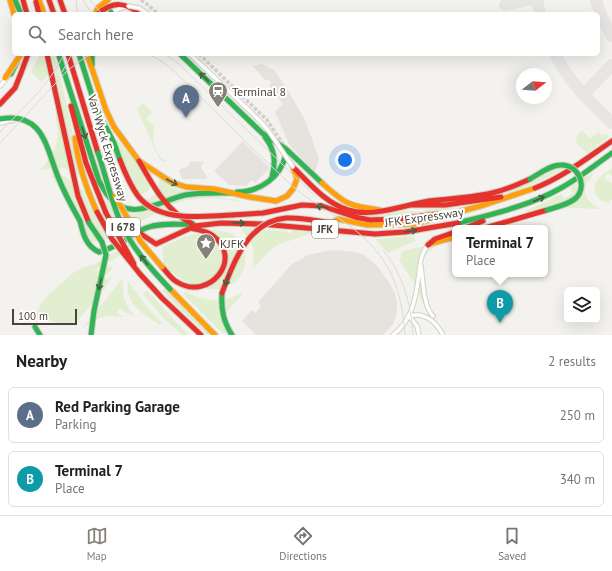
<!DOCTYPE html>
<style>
body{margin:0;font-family:"PT Sans",sans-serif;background:#f2f2f2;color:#202124}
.controls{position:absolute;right:12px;bottom:12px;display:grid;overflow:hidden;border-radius:6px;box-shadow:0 4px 16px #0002}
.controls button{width:36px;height:36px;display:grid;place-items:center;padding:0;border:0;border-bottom:1px solid #e0e0e0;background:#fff;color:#202124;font:20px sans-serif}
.compass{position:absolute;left:516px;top:68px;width:36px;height:36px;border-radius:50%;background:#fff;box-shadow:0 4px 16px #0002;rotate:73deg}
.scale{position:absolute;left:12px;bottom:10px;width:65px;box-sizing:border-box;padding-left:4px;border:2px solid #4b4439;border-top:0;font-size:11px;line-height:14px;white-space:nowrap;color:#4b4439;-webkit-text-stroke:3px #fff;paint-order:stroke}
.you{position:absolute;left:345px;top:160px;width:14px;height:14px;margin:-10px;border:3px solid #fff;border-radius:50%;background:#1a73e8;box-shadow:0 0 0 6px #1a73e833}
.badge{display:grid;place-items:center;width:26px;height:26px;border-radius:50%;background:#868178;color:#fff;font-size:13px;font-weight:700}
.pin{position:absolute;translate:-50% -33px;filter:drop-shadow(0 1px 2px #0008)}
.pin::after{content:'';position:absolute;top:21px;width:14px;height:12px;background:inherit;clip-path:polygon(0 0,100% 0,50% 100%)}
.popup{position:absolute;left:452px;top:225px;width:96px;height:52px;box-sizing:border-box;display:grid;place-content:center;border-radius:6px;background:#fff;filter:drop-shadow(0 1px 3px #0005);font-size:13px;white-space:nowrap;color:#757577}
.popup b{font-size:15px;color:#202124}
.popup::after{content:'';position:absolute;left:50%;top:100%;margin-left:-8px;border:8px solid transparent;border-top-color:#fff}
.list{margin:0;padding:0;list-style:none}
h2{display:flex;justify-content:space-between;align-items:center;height:52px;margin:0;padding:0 16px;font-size:17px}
h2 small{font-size:13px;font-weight:400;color:#757577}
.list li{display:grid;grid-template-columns:26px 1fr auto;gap:12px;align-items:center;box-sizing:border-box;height:56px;margin:0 8px 8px;padding:0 8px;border:1px solid #e0e0e0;border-radius:6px}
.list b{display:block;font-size:15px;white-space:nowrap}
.list p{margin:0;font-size:13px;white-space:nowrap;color:#757577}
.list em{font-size:13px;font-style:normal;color:#757577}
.icon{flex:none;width:22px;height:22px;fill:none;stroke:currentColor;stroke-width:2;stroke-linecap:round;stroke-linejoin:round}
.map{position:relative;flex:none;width:612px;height:335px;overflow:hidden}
.search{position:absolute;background:#fff;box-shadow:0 4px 16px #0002;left:12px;right:12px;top:12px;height:44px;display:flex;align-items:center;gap:10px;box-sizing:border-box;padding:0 14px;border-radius:6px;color:#757577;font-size:15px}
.sheet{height:180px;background:#fff}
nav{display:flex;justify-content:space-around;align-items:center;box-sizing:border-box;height:56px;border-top:1px solid #e0e0e0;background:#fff;font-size:11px;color:#757577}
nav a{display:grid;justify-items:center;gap:2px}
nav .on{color:#868178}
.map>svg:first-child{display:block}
.industrial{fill:#e6e2de}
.green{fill:#e1eecf}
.parking{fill:#e6e3df}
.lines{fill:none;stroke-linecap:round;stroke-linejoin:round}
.taxiway{stroke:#e8e6e4;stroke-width:12}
.street-tunnel{stroke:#d2cfca;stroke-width:3.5;stroke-dasharray:3.5 2;stroke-linecap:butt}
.street-casing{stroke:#d2d0cb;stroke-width:5.5}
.fast-casing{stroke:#d3cfc5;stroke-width:7}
.slow-casing{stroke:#d3cfc5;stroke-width:7}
.jam-casing{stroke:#d3cfc5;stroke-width:7}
.street{stroke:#fdfdfc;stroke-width:3.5}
.fast{stroke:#30b455;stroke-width:5}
.slow{stroke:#ff9f0a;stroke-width:5}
.jam{stroke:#e5322d;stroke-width:5}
.tram{stroke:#dbdbda;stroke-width:1}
.street-bridge-casing{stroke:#d2d0cb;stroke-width:5.5;stroke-linecap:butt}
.fast-bridge-casing{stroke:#d3cfc5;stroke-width:7;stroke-linecap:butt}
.slow-bridge-casing{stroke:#d3cfc5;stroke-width:7;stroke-linecap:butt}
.jam-bridge-casing{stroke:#d3cfc5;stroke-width:7;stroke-linecap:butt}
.street-bridge{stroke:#fdfdfc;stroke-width:3.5}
.fast-bridge{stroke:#30b455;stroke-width:5}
.slow-bridge{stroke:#ff9f0a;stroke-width:5}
.jam-bridge{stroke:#e5322d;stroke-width:5}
.oneway{stroke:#446040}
.labels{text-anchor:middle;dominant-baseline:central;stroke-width:4;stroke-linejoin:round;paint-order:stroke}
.shield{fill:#fff;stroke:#817c74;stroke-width:1}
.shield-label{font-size:11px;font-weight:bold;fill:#4b4439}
.poi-label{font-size:12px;fill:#4b4439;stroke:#fff;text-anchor:start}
.street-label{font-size:12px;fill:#4b4439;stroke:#fff}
</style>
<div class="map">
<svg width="612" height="335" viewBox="0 0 612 335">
<rect width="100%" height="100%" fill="#f4f2ee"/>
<path class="industrial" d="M335,250L355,252L364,255L377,266L390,284L395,293L397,303V313L393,324L383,335H256L242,321L252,310L255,313L261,306L258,302L292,264L308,255L327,251Z"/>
<path class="green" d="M40,54H44L49,74L41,82L31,72Z
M51,54H54L62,85L83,179C71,166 55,165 39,171C50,161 59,145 58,129C57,123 55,116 56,110L62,108Z
M143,103L152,112L146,118L155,127C150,138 156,158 167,161L166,162L161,161L158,156L137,109Z
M582,131L590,138L599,132L602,135L605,133L609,137L587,153C579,145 569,140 582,131Z
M116,136C120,142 125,148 130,153C139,162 157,170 151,185C149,191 146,193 140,195L130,181Z
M565,162L571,164L541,181L508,193V192L531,182L529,177L556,163Z
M612,168V176L608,173L604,178L612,183V200L609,201V203C602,201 597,200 595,192C591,181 604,174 612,168Z
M592,173L593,175C579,190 584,200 600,209L577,208H566L522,219L546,208L529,213L526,211L561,194L564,199L573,193L570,187Z
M51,176H64L82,190L96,218L108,212L97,188C102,194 106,202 112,207C134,223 155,207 177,201C192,197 207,195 223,198C229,199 238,199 244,202C203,196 186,195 150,216C140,222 132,230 122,234C111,238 100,240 89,243L82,218Z
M160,178L171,186L186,192L150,204L146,200C156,196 158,187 160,178Z
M326,204L345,212L356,215L366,216L405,211L424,212V210L464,207L424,214L396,218H349Z
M242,228L287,231L288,233L295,231L338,234H309L277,245L267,253L253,269C254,254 255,243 242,231Z
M215,230C219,231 224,231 228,232C247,240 251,267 236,281C215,301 181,281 164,266L162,247L186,236Z
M414,236L415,241L388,253L375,239Z
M134,239L136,240L121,255L91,272L112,266L113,268L104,277L107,280L114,273L103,291L78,320C67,328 49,320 36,317L39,307L47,296L73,273L84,267L95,264L107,256L123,249Z
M443,243C409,256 422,286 429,313L424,306L414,283L400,261L401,254L405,250Z
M123,279C122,296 124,302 134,315L133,316L119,309L117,313L123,316L122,317C105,314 95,318 82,329L121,280Z
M128,281L150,311L162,323L160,325C143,313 125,306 128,281Z
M165,288L212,335H207L162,291Z
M147,290L188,335H182L164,319L143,294Z
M185,292C204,301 222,304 241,293L242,295C227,311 224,311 226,334L218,329L183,294Z"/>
<path class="parking" d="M262,64L275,71L289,92L304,118L311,136L319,159L315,172L290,146L275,112L283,104L269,86L271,82L268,80H265L253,66Z
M243,141L270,168L255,183L252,180L246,186L229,185L214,171Z
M191,161L204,162L201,167L207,177L206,179H182L179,170L188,166Z
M353,265L367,278L373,272L389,289L373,308L341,276Z"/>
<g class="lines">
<path class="taxiway" d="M537,0L540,14
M596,0L601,15L612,36
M505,5L528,0
M555,54C569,82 590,102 612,123
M583,95L612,65"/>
<path class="street-tunnel" d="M141,0L147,4L158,14
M199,54L267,120L283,144"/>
<defs>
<path id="street" d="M111,12L127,6
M190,54L257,118
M0,86L7,78
M0,123L14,120
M421,266C423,280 423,306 433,316
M409,316C425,312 436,322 443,335
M409,316L417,326L419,335
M393,335C413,320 416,296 419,274C420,263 421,253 428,245"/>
<path id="fast" d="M15,0L21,14
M110,14L111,12
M79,54L96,108L114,143L120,160
M92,54V65
M180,54L262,133L286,149L322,183
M59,56L99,181C102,186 105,192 109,197C131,223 159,201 185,195C200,192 216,193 231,193
M11,74L17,62
M0,119C43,111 46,147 58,177C64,192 72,207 80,221
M265,137C275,150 276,161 272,177
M237,192C260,192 281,177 286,154
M80,221C83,234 86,246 99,252C117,248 129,235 146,228C161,222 178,225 193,224
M458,223C493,214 529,206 561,188C579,178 595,165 612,153
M222,293C221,309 223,321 232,335
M35,327L40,335"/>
<path id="slow" d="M10,0L14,14
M39,0L44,14
M95,14L98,8L108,0
M87,54L106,110L114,127L139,161L171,182L186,187L214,189L250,197L276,201L287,196L293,189L297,179L293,167
M75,138C78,164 86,188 97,212
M322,183C345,204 349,206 379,210
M332,223L338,219L368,225L414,224L484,205L535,188
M429,244L455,237
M170,289L215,335"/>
<path id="jam" d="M23,0L27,14
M49,0L54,14
M60,0L65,14
M36,2L39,14
M98,14C113,1 125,2 140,14
M47,54L78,196L89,223
M68,54L98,153
M21,73L28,54
M0,104L15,88L21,73
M71,106L86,163L106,213
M139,161C153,185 165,210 191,223
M295,169C311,185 326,203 348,210C372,218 404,205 429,201C451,198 474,198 496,192C508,189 519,184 530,179
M535,188C563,177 587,158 612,141
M411,205H445L501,197
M232,215L263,213L302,205L322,206L355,217L370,220L399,219L437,214
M465,228L483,221
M485,228L547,210
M138,232L156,244L195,226L221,223L261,224L375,234L405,232L458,223
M428,245L435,239L455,232
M162,267C167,272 171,279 177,282C209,302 245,258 212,235C206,231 198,230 191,228
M140,274L162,298L201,335"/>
</defs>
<use href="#street" class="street-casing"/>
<use href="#fast" class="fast-casing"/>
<use href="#slow" class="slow-casing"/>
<use href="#jam" class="jam-casing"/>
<use href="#street" class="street"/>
<use href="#fast" class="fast"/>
<use href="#slow" class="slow"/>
<use href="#jam" class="jam"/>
<path class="tram" d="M76,0L78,14
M83,0L92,14
M90,0L102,14
M149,54L164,63L173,70C211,107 248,145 286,180C302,196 322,207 340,219C386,250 401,281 405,335
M165,54L179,64L316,197
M62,72L72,54
M0,132C22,109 51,83 64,54
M0,143L66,72L77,63L91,54
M383,250C403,275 411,303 413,335"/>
<defs>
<path id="street-bridge" d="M128,6L139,8L148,14
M257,118L268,130L293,167"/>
<path id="fast-bridge" d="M98,153C106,176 111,201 121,223C132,248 151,269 170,289
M530,179C539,174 550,165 561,165C578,164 588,186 576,198C568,205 556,207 547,210
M89,223L102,242L106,255L94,311L91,335"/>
<path id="slow-bridge" d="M5,78L21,54
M115,196L141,242L162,267"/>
<path id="jam-bridge" d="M120,160C125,173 130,185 138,196C159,223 202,216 232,215
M97,212L112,239L140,274
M106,213L134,264
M222,293C233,263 248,221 286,218C301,217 317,221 332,223"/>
</defs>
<use href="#street-bridge" class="street-bridge-casing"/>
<use href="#fast-bridge" class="fast-bridge-casing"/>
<use href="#slow-bridge" class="slow-bridge-casing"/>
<use href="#jam-bridge" class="jam-bridge-casing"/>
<use href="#street-bridge" class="street-bridge"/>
<use href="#fast-bridge" class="fast-bridge"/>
<use href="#slow-bridge" class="slow-bridge"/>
<use href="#jam-bridge" class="jam-bridge"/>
</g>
<defs><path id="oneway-shaft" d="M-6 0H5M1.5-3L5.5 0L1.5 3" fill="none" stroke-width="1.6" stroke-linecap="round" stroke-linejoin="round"/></defs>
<g class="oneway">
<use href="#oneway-shaft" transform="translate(204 77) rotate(-136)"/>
<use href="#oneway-shaft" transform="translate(84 133) rotate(72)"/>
<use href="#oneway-shaft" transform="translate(172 182) rotate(28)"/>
<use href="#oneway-shaft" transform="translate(539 199) rotate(-24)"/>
<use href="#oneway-shaft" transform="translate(322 207) rotate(-168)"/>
<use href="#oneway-shaft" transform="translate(239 223) rotate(1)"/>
<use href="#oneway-shaft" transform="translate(411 231) rotate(-8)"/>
<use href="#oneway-shaft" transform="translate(144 260) rotate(-128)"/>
<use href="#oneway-shaft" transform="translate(227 280) rotate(109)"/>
<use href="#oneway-shaft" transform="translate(100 284) rotate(104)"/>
</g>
<defs>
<symbol id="station-pin" viewBox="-11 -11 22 30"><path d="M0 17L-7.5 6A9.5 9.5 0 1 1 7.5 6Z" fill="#868178" stroke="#fff"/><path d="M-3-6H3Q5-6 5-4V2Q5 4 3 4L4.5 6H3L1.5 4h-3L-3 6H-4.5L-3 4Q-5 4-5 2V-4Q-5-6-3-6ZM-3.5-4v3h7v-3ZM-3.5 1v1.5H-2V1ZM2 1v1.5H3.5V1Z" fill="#fff"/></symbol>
<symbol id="sight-pin" viewBox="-11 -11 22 30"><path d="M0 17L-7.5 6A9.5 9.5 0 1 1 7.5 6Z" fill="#868178" stroke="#fff"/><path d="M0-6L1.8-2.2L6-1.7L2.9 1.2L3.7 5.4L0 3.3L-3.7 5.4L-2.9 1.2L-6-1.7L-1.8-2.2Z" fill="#fff"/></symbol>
</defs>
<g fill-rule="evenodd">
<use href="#station-pin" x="207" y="80" width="22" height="30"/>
<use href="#sight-pin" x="195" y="232" width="22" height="30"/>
</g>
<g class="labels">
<g class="shield">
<rect x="106" y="218" width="34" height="18" rx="3"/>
<rect x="312" y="220" width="26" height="18" rx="3"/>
</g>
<g class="shield-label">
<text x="123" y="227">I 678</text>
<text x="325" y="229">JFK</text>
</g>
<g class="poi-label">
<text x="232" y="91">Terminal 8</text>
<text x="220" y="243">KJFK</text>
</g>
<g class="street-label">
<text transform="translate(108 148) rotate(73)">Van Wyck Expressway</text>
<text transform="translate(424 217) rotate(-8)">JFK Expressway</text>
</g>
</g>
</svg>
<div class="controls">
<button><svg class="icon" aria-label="layers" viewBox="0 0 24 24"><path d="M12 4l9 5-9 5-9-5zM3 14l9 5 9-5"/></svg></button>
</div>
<svg class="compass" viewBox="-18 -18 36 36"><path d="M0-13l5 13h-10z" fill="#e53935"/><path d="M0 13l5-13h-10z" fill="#757577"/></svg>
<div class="scale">100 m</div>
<div class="you"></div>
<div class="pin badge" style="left:186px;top:118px;background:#5c6f8a">A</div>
<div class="pin badge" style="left:500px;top:323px;background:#0f9aa8">B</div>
<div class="popup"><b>Terminal 7</b>Place</div>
<div class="search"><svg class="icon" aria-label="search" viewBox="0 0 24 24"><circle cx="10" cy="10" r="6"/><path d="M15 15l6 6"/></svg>Search here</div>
</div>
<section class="sheet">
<h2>Nearby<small>2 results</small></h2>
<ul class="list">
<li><span class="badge" style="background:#5c6f8a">A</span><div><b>Red Parking Garage</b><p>Parking</p></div><em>250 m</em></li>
<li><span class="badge" style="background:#0f9aa8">B</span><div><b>Terminal 7</b><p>Place</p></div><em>340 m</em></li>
</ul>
</section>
<nav>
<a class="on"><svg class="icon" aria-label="map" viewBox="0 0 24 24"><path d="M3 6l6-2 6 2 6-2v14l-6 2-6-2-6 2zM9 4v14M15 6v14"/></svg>Map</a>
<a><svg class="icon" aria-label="directions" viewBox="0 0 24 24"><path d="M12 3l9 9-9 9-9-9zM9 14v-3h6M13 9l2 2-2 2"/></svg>Directions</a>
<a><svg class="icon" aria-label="saved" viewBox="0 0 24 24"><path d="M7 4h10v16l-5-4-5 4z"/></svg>Saved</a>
</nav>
